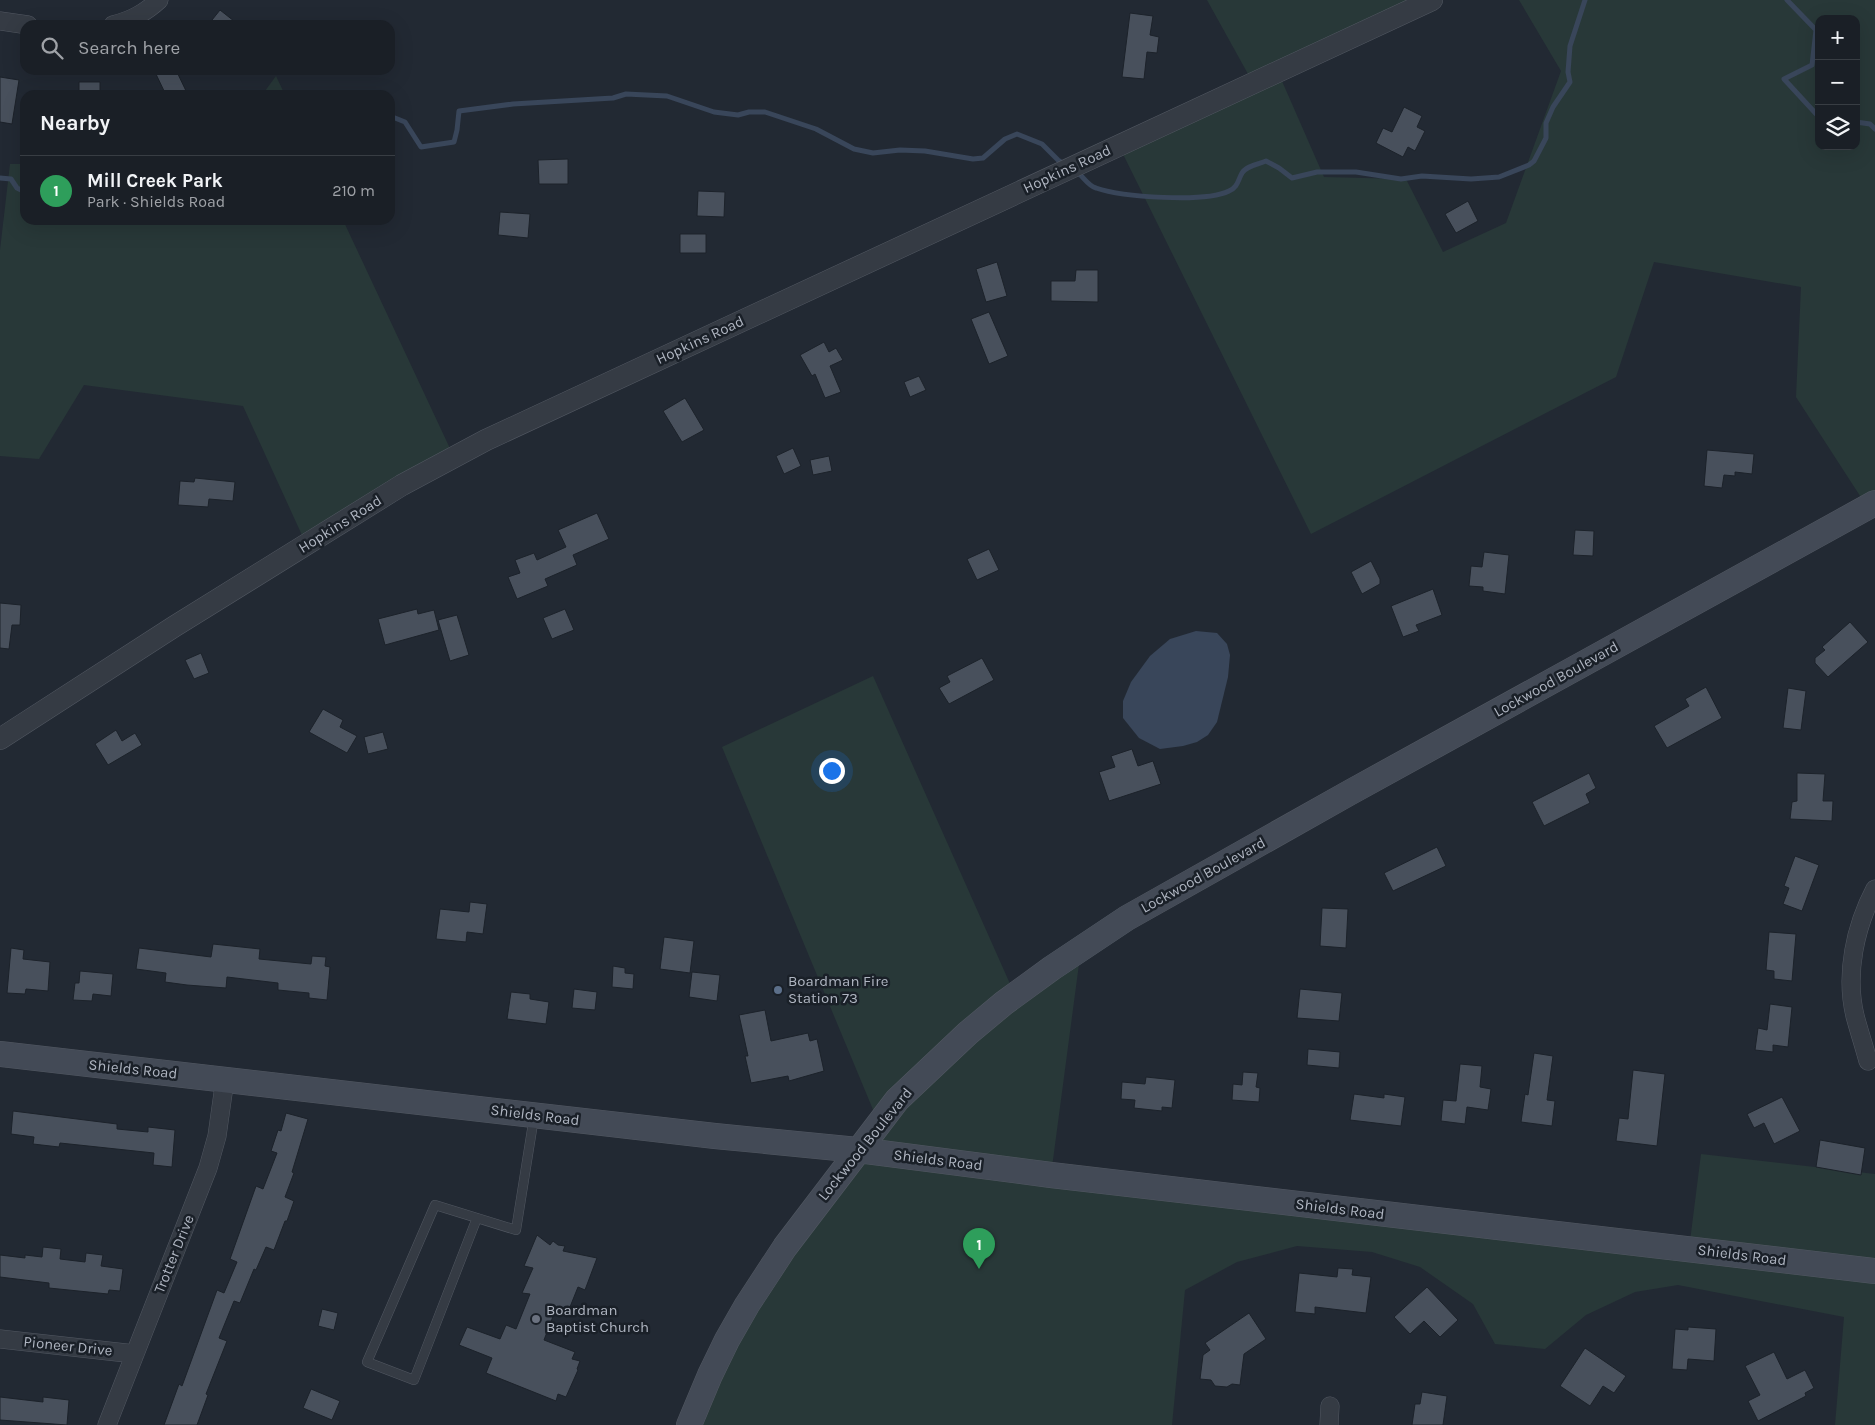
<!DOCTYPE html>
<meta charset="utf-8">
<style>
body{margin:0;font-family:Karla,sans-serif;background:#23272e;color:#f1f3f6}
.controls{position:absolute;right:15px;top:15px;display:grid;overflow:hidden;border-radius:10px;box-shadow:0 5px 20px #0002}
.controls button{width:45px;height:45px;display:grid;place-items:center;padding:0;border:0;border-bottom:1px solid #383d43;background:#1a1f26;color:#f1f3f6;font:25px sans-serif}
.you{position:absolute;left:831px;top:770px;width:18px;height:18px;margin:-12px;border:4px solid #fff;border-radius:50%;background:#1a73e8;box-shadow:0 0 0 8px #1a73e833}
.badge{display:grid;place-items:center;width:32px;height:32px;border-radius:50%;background:#bca0f2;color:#fff;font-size:16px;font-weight:700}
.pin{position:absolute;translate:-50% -41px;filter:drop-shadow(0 1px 2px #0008)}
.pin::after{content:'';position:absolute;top:26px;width:18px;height:15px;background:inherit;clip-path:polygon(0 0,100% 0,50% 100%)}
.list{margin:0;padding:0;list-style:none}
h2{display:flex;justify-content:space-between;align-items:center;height:65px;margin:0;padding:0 20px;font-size:21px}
h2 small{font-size:16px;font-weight:400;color:#9fa2a7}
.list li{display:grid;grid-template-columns:32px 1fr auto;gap:15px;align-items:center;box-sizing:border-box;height:70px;padding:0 20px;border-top:1px solid #383d43}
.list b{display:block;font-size:19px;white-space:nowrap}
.list p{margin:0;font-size:16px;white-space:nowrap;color:#9fa2a7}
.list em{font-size:16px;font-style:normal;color:#9fa2a7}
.icon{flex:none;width:28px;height:28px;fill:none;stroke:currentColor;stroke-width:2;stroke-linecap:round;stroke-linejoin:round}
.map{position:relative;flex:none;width:1875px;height:1425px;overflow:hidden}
.search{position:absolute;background:#1a1f26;box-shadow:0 5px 20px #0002;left:20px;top:20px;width:375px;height:55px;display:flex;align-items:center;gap:12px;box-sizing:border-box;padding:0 18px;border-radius:15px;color:#9fa2a7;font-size:19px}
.panel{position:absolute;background:#1a1f26;box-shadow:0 5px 20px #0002;left:20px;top:90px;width:375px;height:135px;border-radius:15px}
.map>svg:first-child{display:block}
.green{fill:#283838;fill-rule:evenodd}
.water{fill:#39465a}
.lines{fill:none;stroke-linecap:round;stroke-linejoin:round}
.stream{stroke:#39465a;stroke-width:5}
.building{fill:#48505c;stroke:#1c222a}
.service-casing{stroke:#525862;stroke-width:10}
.minor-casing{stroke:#525862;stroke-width:19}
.tertiary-casing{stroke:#525862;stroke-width:22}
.secondary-casing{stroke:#525862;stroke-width:26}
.service{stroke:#353b44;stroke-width:9}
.minor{stroke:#353b44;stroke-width:18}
.tertiary{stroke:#353b44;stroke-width:21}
.secondary{stroke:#434a56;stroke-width:25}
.service-dot{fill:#5c6f8a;stroke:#1a2028;stroke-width:2}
.worship-dot{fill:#6b7280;stroke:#1a2028;stroke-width:2}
.labels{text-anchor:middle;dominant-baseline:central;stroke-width:5;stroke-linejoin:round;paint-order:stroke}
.street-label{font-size:15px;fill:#afb5c1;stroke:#1a2028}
.poi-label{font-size:15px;fill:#afb5c1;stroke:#1a2028;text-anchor:start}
</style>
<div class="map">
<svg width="1875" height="1425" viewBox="0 0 1875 1425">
<rect width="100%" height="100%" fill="#222933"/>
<path class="green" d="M1207,0H1432L1278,72L1324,177L1406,179L1443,252L1506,223L1561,71L1519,0H1875V519L1796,397L1801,287L1654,262L1616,377L1311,534L1119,146L1253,83ZM1819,19H1856V146H1819Z
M276,76L285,95H262Z
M10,164H25V220H343L454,457L306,544L243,406L84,385L39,459L0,456V250Z
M873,676L1015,995L1081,949L1051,1175L1689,1249L1701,1154L1875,1174V1425H1835L1844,1317L1678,1285L1635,1292L1586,1315L1545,1349L1495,1344L1473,1304L1420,1267L1372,1252L1297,1246L1237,1262L1185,1290L1172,1425H689L710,1375L879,1124L722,747Z"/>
<path class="water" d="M1196,631L1217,633L1227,644L1230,655L1228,677L1217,722L1208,735L1197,742L1183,746L1160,749L1139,738L1123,718V701L1131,682L1150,656L1170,639Z"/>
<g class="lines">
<path class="stream" d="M1787,0L1816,30L1812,65L1784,79L1819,117
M390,116L405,122L421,147L454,142L457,130L459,111L513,104L613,98L626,94L667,96L714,112L738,115L749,112H765L816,129L854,149L873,153L900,150L925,151L973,159L983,158L1005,139L1017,134L1042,144L1058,160L1064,164
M1856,122L1870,124L1875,129
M1076,171C1083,176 1088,186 1096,188C1122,197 1205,203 1229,191C1238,187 1238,180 1242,173C1246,166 1259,164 1266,161L1279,168L1292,178L1317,172H1356L1401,179L1422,176L1471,179L1499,177L1529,165L1534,161L1546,138V123L1553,107L1570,82L1568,72L1570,46L1585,0
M0,178L11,179L17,188L23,191L25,189"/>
</g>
<path class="building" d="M220,10L239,25H208Z
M1130,13L1153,16L1150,35L1159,37L1157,53L1147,52L1144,79L1122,77Z
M154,70H176L188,95H166Z
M0,77L19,80L12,124L0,122Z
M79,82H100V95H79Z
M1404,107L1422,116L1417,127L1425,131L1415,151L1408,147L1403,157L1376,143L1383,128L1392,132Z
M568,159V184H539L538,160Z
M698,191L725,192L724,217L697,216Z
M1468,201L1478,221L1456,233L1445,214Z
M500,212L530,214L528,238L498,235Z
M680,234H706V253H680Z
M997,262L1007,296L986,302L976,269Z
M1076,270H1098V302L1051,301V281H1075Z
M989,312L1008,356L989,364L971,319Z
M824,342L829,352L836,348L843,360L830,366L841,392L825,398L815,374L812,376L800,355Z
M919,376L926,390L910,397L904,382Z
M685,398L704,430L682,442L663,411Z
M793,448L801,466L784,474L776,456Z
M1707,450L1754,454L1752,474L1735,472V476L1724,475L1722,488L1704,486Z
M829,456L832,471L813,475L810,460Z
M195,478L235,482L233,501L209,499L208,507L178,505L180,481L194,482Z
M597,513L609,539L573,555L577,565L545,579L548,586L517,599L508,577L520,573L515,560L534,553L537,560L566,547L558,530Z
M1575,530L1594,531L1593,556L1573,555Z
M989,549L999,570L977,580L967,559Z
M1484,552L1509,555L1505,594L1483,591V587L1469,586L1471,566L1482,567Z
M1371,561L1380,579V584L1362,594L1351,572Z
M1433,589L1442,615L1416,625L1419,631L1403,637L1391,606Z
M0,603L21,605L20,625H12L9,649L0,648Z
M417,609L418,614L434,610L439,630L385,645L378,619Z
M565,609L574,630L552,639L543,618Z
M457,615L469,655L450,661L438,620Z
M1850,622L1868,642L1828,677L1815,663V658L1825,650L1822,647Z
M201,653L209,673L194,679L185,660Z
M982,658L994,680L949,704L939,688L950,682L947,676Z
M1706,687L1722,718L1667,748L1654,726L1689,706L1685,699Z
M1788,688L1806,691L1801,730L1783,728Z
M323,709L343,720L340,727L357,736L347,753L309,732Z
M116,730L122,741L135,733L142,745L108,765L95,744Z
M383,732L388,749L368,754L364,737Z
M1132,749L1138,766L1153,761L1161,784L1109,801L1099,772L1115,767L1111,756Z
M1589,773L1596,788L1586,794L1590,803L1544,826L1532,802Z
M1797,773L1825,774L1823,801H1833L1832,821L1790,819L1792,802L1797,801Z
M1437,847L1446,866L1393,891L1384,873Z
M1795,856L1819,865L1802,911L1783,904L1789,888L1784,886Z
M470,902L487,904L483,934L467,932L466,942L436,939L440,909L469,912Z
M1322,908L1348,909L1346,948L1320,946Z
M1769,932L1796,934L1792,981L1774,979V971L1766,970Z
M664,937L694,941L690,973L660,969Z
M213,944L260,949L259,959L311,964L312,956L326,957L325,966L330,967L327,1000L309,998V993L278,990V983L227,977L226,988L187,985L165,982L166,973L136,969L139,948L211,957Z
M11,948L24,950L23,959L50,962L48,991L26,989L25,994L7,993Z
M613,966L625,968V973L634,974L633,989L612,987Z
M80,971L113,974L111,996L93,994L92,1001L73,1000L75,983H79Z
M692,972L720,975L717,1001L689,997Z
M574,989L597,992L595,1010L572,1008Z
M1300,989L1342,993L1339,1021L1297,1018Z
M511,992L530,994V999L549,1002L546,1024L507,1019Z
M1770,1004L1792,1007L1788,1047L1773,1045V1052L1755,1050L1758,1028L1767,1030Z
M765,1010L771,1041L808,1033L810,1041L817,1039L824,1071L789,1081L788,1076L751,1083L745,1056H748L739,1015Z
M1308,1049L1340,1052L1339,1068L1307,1065Z
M1534,1053L1553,1056L1547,1100L1555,1101L1552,1126L1521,1122L1525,1094L1528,1095Z
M1460,1064L1482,1066L1480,1087L1491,1089L1488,1110L1467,1107L1465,1124L1441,1121L1443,1100L1456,1101Z
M1633,1070L1665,1074L1657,1146L1616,1141L1619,1118L1628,1119Z
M1243,1072L1258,1073L1256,1087L1260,1088L1259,1102L1232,1100L1233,1084L1242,1085Z
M1146,1077L1175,1080L1172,1108L1162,1107V1111L1134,1108L1135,1100L1121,1099L1122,1082L1145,1084Z
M1354,1094L1384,1098V1094L1405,1097L1401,1126L1350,1120Z
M1782,1097L1800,1131L1774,1144L1764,1123L1754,1128L1747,1114Z
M13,1111L117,1124V1129L148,1132V1127L175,1130L172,1167L153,1165L154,1153L60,1143L59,1147L33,1144L34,1137L11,1134Z
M286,1113L308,1119L292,1172L294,1173L285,1197L294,1201L287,1221H285L274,1250L266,1247L256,1270L254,1269L240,1303L234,1301L219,1338L227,1341L206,1394L208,1395L197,1425H164L179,1384L182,1386L217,1290L224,1293L237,1262L230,1259L256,1186L263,1189L277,1153L271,1151L278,1130L281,1131Z
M1820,1140L1865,1148L1861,1175L1816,1167Z
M537,1235L550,1245L553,1241L558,1245L565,1246L563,1251L597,1258L585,1290L578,1287L568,1312L557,1306L544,1340L575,1352L572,1359L580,1361L577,1369L578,1370L566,1397L558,1394L556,1401L486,1373L492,1358L459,1345L467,1327L500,1339L506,1325L516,1329L530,1294L522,1293L533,1268L524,1266Z
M43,1247L61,1249L60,1259L85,1262L86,1253L103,1255L101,1266L123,1269L120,1291L109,1290L108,1294L49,1288V1283L0,1277V1255L25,1258V1255L42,1257Z
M1338,1268L1353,1269L1352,1275L1371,1277L1366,1313L1315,1307V1314L1295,1312L1299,1273L1337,1277Z
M1427,1287L1458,1320L1440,1337L1424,1321L1410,1334L1394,1317Z
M322,1309L338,1313L334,1330L318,1326Z
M1249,1313L1266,1339L1244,1354L1240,1385L1232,1384L1227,1387L1215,1386L1211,1380L1200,1379L1203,1355L1210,1350L1205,1343Z
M1688,1327L1716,1329L1714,1361L1688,1359L1687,1370L1672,1369L1675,1329L1688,1330Z
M1585,1348L1626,1376L1614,1393L1603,1386L1590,1406L1560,1386Z
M1774,1352L1787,1379L1805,1370L1814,1388L1805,1393L1806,1396L1758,1421L1748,1401L1760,1395L1745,1366Z
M311,1389L340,1401L332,1420L303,1408Z
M1422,1392L1447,1396L1443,1425H1412L1415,1404H1420Z
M0,1397L43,1402V1397L69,1400L67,1425L0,1420Z"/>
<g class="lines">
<defs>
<path id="service" d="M477,1218L414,1380L367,1362L435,1205L516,1230L534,1117"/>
<path id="minor" d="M0,21L28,25
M113,25C132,20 145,13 159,0
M1868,1061C1864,1046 1859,1031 1855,1016C1845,974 1855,927 1875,889
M0,1339L135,1354
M107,1425L208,1168L217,1136L225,1079
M1329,1425L1330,1406"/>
<path id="tertiary" d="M0,739L175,626L402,485L486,440L1432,0"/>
<path id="secondary" d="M0,1054L715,1136L858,1150L1051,1175L1875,1271
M689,1425L710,1375L727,1340L747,1305L785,1247L897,1100L968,1033L1004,1003L1052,968L1127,918L1349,793L1875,503"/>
</defs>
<use href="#service" class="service-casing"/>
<use href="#minor" class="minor-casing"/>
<use href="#tertiary" class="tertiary-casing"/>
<use href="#secondary" class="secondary-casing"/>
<use href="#service" class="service"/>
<use href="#minor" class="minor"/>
<use href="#tertiary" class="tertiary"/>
<use href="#secondary" class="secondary"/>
</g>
<circle class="service-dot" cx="778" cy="990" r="5"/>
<circle class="worship-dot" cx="536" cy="1319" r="5"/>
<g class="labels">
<g class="street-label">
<text transform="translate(1067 169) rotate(-25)">Hopkins Road</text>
<text transform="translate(700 340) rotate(-25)">Hopkins Road</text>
<text transform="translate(340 524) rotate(-32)">Hopkins Road</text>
<text transform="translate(1556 679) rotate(-29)">Lockwood Boulevard</text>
<text transform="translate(1203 875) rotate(-29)">Lockwood Boulevard</text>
<text transform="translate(133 1069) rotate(6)">Shields Road</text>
<text transform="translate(535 1115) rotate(7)">Shields Road</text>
<text transform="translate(865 1144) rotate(-51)">Lockwood Boulevard</text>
<text transform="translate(938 1160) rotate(7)">Shields Road</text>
<text transform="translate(1340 1209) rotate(7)">Shields Road</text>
<text transform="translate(174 1254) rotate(-68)">Trotter Drive</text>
<text transform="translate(1742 1255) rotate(7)">Shields Road</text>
<text transform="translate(68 1346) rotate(6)">Pioneer Drive</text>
</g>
<g class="poi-label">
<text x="788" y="981">Boardman Fire<tspan x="788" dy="17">Station 73</tspan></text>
<text x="546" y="1310">Boardman<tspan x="546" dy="17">Baptist Church</tspan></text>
</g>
</g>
</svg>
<div class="controls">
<button>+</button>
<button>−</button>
<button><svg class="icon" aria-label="layers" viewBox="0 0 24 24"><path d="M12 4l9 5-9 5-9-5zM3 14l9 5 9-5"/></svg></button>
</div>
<div class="you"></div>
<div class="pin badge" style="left:979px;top:1269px;background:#2e9e5b">1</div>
<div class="search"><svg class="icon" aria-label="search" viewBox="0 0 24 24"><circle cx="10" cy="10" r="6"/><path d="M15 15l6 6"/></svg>Search here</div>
<section class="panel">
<h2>Nearby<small></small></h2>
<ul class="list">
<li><span class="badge" style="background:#2e9e5b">1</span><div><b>Mill Creek Park</b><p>Park · Shields Road</p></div><em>210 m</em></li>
</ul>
</section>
</div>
